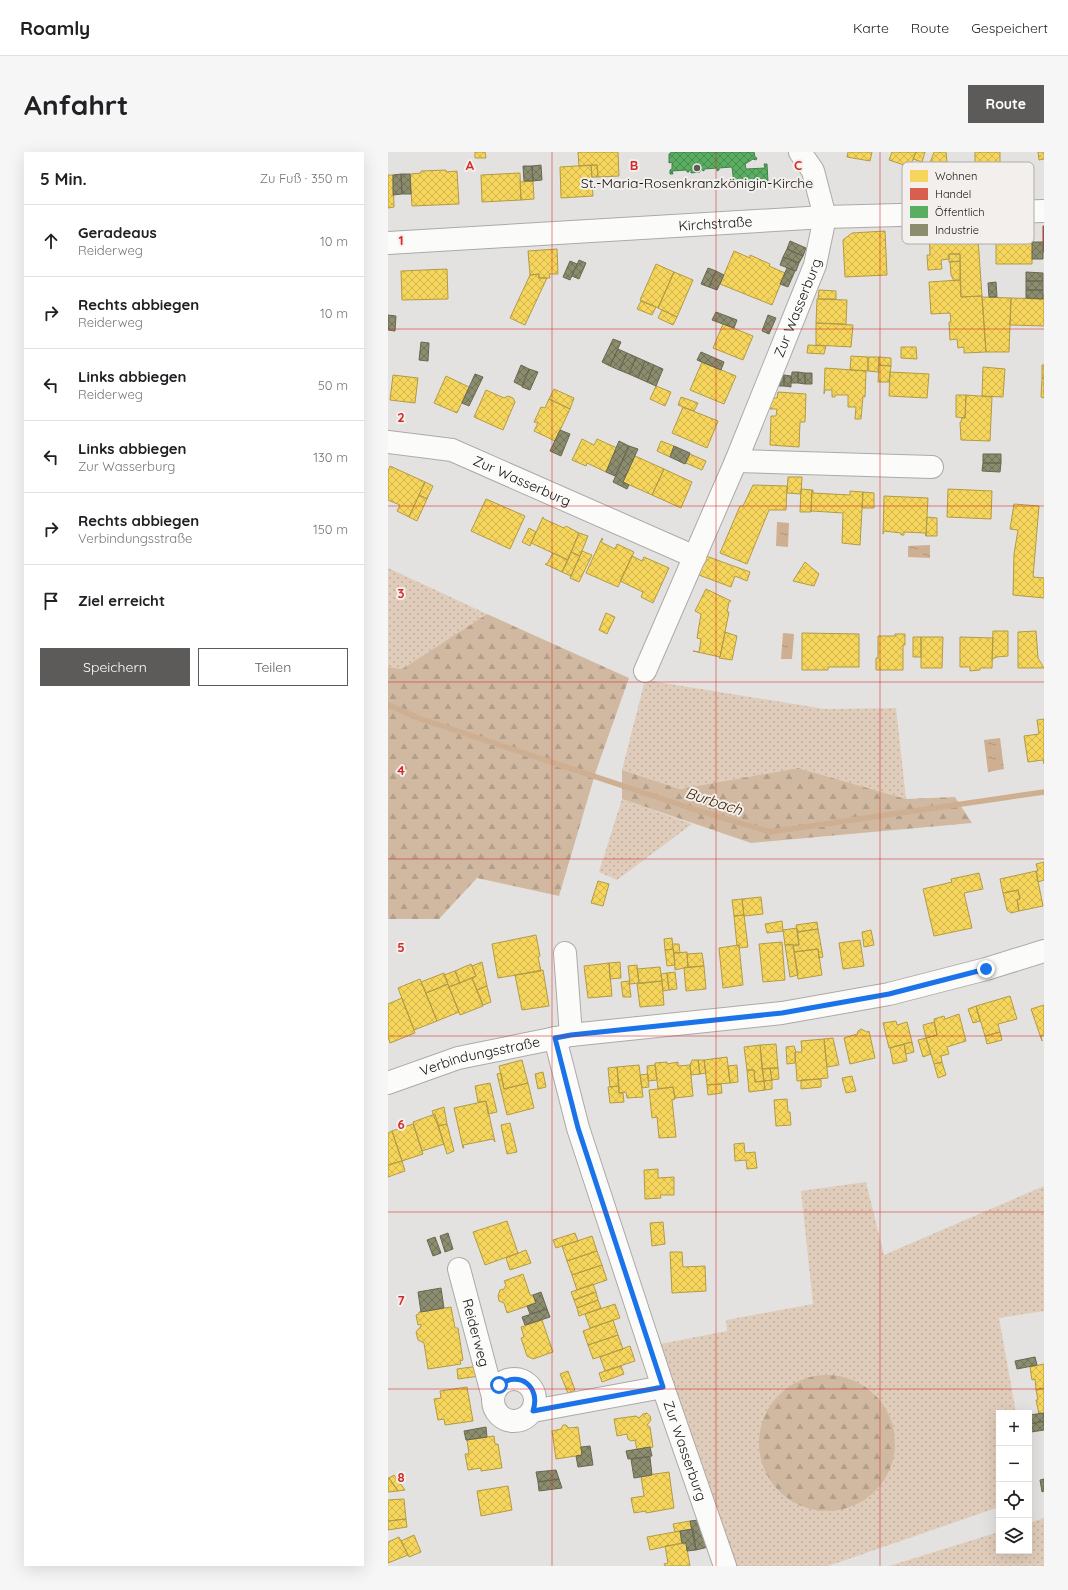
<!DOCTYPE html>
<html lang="de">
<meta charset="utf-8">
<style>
body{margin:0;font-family:Quicksand,sans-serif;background:#f6f6f6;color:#202124}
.controls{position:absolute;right:12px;bottom:12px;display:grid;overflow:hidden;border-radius:0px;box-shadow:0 4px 16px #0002}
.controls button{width:36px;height:36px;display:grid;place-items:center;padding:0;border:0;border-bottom:1px solid #e0e0e0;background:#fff;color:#202124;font:20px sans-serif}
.stop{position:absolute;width:12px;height:12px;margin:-9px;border:3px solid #1a73e8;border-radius:50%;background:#fff}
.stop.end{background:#1a73e8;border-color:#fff;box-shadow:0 1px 4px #0008}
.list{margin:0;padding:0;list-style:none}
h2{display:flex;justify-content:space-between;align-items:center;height:52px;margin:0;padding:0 16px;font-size:17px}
h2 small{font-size:13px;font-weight:400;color:#757577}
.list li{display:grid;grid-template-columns:26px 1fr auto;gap:12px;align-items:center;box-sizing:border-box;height:72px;padding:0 16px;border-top:1px solid #e0e0e0}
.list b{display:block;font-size:15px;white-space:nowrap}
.list p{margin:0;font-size:13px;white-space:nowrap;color:#757577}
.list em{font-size:13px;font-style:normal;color:#757577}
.actions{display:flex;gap:8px;padding:12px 16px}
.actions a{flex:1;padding:9px 0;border:1px solid #5d5b5a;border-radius:0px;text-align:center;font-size:14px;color:#5d5b5a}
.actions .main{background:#5d5b5a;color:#fff}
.icon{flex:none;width:22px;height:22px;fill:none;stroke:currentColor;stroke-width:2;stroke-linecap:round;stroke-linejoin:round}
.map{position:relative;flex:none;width:656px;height:1414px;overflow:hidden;border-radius:0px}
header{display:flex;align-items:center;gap:24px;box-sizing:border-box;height:56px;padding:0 20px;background:#fff;border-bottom:1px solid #e0e0e0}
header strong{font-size:19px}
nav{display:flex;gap:22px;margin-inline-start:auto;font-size:14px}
.intro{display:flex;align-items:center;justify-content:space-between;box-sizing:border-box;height:96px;padding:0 24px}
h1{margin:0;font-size:28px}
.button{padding:10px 18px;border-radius:0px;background:#5d5b5a;color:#fff;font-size:14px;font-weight:700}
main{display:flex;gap:24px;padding:0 24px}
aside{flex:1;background:#fff;border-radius:0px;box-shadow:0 4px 16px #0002}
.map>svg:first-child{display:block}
.grass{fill:url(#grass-dots)}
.forest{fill:url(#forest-firs)}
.water{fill:url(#water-ripples)}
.homes{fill:url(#homes-cross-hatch);stroke:#b29b46}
.shops{fill:url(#shops-cross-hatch);stroke:#9c493b}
.public{fill:url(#public-cross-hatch);stroke:#458049}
.industry{fill:url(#industry-cross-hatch);stroke:#686852}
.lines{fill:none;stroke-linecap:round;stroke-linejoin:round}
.stream{stroke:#ceaf91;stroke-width:5.5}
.minor-casing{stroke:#acaaa9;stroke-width:24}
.minor{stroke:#fbfbfa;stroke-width:22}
.route{stroke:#1a73e8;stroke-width:5}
.grid{fill:none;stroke:#d62828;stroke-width:1;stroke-opacity:0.55}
.poi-dot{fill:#5d5b5a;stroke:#f2efec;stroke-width:1.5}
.labels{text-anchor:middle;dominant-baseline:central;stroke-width:4;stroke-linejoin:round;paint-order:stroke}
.poi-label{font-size:14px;fill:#141312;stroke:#f2efec}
.street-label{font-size:14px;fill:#141312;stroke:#f2efec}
.water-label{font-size:15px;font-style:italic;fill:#432502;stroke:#f2efec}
.key{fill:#f2efec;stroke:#afadab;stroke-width:1}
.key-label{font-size:11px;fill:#141312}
.grid-label{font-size:13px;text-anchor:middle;font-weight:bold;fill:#d62828;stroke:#f2efec;stroke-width:4;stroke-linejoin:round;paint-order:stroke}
</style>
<header>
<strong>Roamly</strong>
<nav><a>Karte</a><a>Route</a><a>Gespeichert</a></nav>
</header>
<div class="intro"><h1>Anfahrt</h1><a class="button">Route</a></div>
<main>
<aside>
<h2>5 Min.<small>Zu Fuß · 350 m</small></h2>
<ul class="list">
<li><svg class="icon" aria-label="ahead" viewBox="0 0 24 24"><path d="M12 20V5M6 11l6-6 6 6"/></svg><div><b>Geradeaus</b><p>Reiderweg</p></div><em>10 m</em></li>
<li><svg class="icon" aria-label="right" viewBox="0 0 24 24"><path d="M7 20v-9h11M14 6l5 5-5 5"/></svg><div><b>Rechts abbiegen</b><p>Reiderweg</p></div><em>10 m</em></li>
<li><svg class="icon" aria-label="left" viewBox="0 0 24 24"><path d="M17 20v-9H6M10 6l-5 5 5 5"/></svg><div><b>Links abbiegen</b><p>Reiderweg</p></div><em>50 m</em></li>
<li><svg class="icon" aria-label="left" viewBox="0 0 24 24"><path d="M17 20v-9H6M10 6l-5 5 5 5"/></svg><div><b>Links abbiegen</b><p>Zur Wasserburg</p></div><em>130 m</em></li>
<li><svg class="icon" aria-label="right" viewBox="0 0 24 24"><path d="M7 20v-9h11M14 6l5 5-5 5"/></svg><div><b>Rechts abbiegen</b><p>Verbindungsstraße</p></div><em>150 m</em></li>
<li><svg class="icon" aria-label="arrive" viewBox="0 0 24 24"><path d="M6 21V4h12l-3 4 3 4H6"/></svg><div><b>Ziel erreicht</b></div></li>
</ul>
<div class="actions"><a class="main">Speichern</a><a>Teilen</a></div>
</aside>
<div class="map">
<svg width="656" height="1414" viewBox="0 0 656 1414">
<defs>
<pattern id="grass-dots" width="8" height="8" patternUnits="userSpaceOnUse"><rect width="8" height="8" fill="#e0ccba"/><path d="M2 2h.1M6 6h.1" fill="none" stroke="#bfae9f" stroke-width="1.8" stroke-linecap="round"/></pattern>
<pattern id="forest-firs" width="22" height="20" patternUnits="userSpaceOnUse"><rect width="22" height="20" fill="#d1b9a1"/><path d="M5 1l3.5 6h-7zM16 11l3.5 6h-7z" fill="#b39e8a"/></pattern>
<pattern id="water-ripples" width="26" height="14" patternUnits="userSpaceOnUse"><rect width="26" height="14" fill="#ceaf91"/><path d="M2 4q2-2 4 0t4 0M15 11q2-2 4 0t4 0" fill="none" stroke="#b0967c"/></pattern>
<pattern id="homes-cross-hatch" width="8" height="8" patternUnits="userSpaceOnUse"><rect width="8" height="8" fill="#f6d55c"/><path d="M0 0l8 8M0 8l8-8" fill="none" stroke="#d2b64f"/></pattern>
<pattern id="shops-cross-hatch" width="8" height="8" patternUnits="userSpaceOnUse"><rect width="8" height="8" fill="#d6604d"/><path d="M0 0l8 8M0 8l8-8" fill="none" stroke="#ac4e3f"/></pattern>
<pattern id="public-cross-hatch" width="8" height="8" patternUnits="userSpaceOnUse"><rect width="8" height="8" fill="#5aae61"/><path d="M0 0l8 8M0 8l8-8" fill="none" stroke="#498c4f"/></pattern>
<pattern id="industry-cross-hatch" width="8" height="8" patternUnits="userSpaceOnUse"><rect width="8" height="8" fill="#8c8c6e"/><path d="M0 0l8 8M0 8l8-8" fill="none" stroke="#717159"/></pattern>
</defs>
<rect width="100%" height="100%" fill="#e4e2e0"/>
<path class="grass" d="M0,416L99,462L14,517L0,515Z
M257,528L437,557L508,556L518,647L410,616L292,637L234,618Z
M234,647L304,672L229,728L211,720Z
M478,1030L496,1103L656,1034V1159L611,1166L628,1261H611V1355L440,1414H348L272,1192L339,1179L338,1168L425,1152L413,1039Z
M656,1366V1414H501L611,1380V1399H641V1371Z"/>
<path class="forest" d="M99,462L241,526L208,619L171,744L89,726L51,767H0V515L14,517Z
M410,616L518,647L567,645L584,671L363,691L234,647V618L292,637Z
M371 1291a68 68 0 1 1 136 0a68 68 0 1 1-136 0Z"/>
<path class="water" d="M389,370L401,371L400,395L388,394Z
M542,393V406L520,405V394Z
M395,481L406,482L404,507H393Z
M612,586L616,617L600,620L596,588Z"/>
<path class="homes" d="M87,0H97L98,6H87Z
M190,0H230L231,24L210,25L209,13L191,14Z
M460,0H484L482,9L459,5Z
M504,0H528L522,15L501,8Z
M528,0H537L534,10L525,7Z
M546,0H558L559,10L542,11Z
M587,0H612V20L587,21Z
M650,0H656V7L651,8Z
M203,13H209L210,25H204Z
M203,13L205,44L173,46L172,15Z
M58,18V20L69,19L71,52L24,54L22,22L33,21V19Z
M132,21L133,48L94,50L93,23Z
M0,23H5L6,55L0,56Z
M145,29L146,47L133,48L132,30Z
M589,73L594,144L573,145L572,102H561V107L553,108L554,117L540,118L539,103H542L541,76Z
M626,78H645L644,112H608V79Z
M497,79L499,123L457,125L455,88L464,81Z
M169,97L170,122H161L162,126H151V122L142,123L140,99Z
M346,99L362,106V103L382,112L381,114L397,121L384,153L332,132Z
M561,102H572V109L561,110Z
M572,109V128L566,129L563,123L562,110Z
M268,112L286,120L270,156L252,148Z
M59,117L60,147L14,148L13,119Z
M286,120L305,128L289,165L270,156Z
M151,122V126H159L137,173L122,166L142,123Z
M572,128L573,145L594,144L598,200L576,201V195L570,196L569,187L562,188L561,170H563L562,161L543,162L541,130Z
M431,138L448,139V147H430Z
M656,142V174L622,173L623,146L656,147Z
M594,145L623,146L621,200H598Z
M429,147L459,148L458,172L428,171Z
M253,149L268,155L264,163L249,157Z
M274,158L289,165L285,173L270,166Z
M428,171L465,173L463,195L428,193Z
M335,172L365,184L355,208L325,196Z
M420,193L438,194L436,202L419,201Z
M513,195H528L529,207L513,206Z
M463,204L480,205V219L462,218Z
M480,205H491L490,220L480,219Z
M491,205L503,206V214L491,213Z
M314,210L348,224L336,252L302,238Z
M491,213L503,214L501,230H490Z
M654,213H656V226H654Z
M595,215L617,217L615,245L594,244Z
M437,216L478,219L477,245L475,244L473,267H467L468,255H460V243H447V245H444V238H437L436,242Z
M502,220L541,222L539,246L501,244Z
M5,223L30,226L27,251L2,248Z
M58,224L81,235L69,261L46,251Z
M654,226H656V246L653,245Z
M268,234L283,240L277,254L262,247Z
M166,237L186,246L182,257L161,247Z
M98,238L116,246L120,244L125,246L127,250L115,278L86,265Z
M390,240L418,242L417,270H412L411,295L382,293L383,264H388L389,257H382V248L384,246H389Z
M568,243H578L577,266L568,265Z
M578,243L604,245L602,289L573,288L572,270H573L574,266H577Z
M293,245L310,251L306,259L290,253Z
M161,247L182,257L167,289L146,279L150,271L146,270L153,255L157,256Z
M295,255L330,269L319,296L284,281Z
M194,287L206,293L209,287L229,296L218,320L199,311L198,314L184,308Z
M273,289L286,294L282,305L269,299Z
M302,302L318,309L314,318L298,311Z
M247,304L276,317L264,343L235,330Z
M2,314L37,330L21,365L9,359L12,353L0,348V319Z
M276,317L304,330L293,356L264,343Z
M400,325H414L413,342L399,341Z
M37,330L45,334L39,347L31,343Z
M365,333L399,334L398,358H381L359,412L332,401L352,354H355Z
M413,337L424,338L423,360H412Z
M560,337L604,339L603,367L559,365Z
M424,338H425V341L462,343V339L475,340L472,393L454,391L455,361L424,359L423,360Z
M475,340L486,341V356H474Z
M31,343L39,347L29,369L21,365Z
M496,344L540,346L538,384L537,381L516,380V383H513V381L496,379L495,382Z
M98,347L137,364L122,397L83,379Z
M626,352L651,354L645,425L656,426V446L625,443L626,402L630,378L622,377Z
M155,365L156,367L176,376L178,374L191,381L180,408L143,391Z
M539,365L549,366V384H538Z
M141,376L148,380L142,394L134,390Z
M191,381L200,384L192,404L183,400Z
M214,386L215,387L213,390L227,397L229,392L246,400L230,435L198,421Z
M194,399L204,403L191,430L182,426Z
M183,400L192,404L183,424L174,420Z
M165,401L180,408L174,420L157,412H159Z
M244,404L254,409L256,405L281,416L265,451L253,445L255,440L232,429Z
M318,404L362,420L359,429L347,424L343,435L311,423Z
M417,410L431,422L426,434L405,429Z
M318,437L343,449L341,450L339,460H341L332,505L305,499L311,500L313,487L309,486L313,462L307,459Z
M218,461L227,465L219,482L211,478Z
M605,479H620V504L609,505L604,507Z
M648,479L650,506L656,516H630V480Z
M337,480L349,484L344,508L331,506L332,505Z
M414,481L471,482V515H440V518H414Z
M507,482H517V493H515V518H488V506H490V484H507Z
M525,485H533V505H525Z
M533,485H555L554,516H533Z
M572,485L605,486L604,516H592V518L582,519V515H572Z
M656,567V612L655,608L640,610L636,584L651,582L649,568Z
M656,710V728L650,730L648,719H650L648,712Z
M648,719L655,754L631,759L629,748L632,747L630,738L615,741L612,727Z
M591,721L595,737L576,741L584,776L546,784L535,737L564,730L563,727Z
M210,729L221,732L215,754L203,751Z
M630,738L632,747L629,748L631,759L623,761L619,758L615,741Z
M373,745L375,762L356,764L354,747Z
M354,747L356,763L346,764L344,748Z
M356,763L360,795L351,796V793L349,794L346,764Z
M394,769L395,779L379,781L377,772Z
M429,770L430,777L409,780L408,773Z
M409,776L411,793H397L395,778Z
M430,777L435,805L431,806L430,797L406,800L405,794L411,793L409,780Z
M483,778L486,793L476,795L474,780Z
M148,783L152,804L150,805L153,819L110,826L104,792Z
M284,786L285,797L277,798L276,787Z
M472,788L476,814L455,817L451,791Z
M394,790L397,828L375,830L371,792Z
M284,792H291L292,801H286Z
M405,792L410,823L402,825L397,793Z
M351,793L355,833L335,836L331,796Z
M285,797L287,813L279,814L277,798Z
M430,797L434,823L410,827L406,800Z
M299,800L300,815L287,818L286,801Z
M314,801L316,814L300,815L299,802Z
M94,810L99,834L89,838L84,826L88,824L84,814Z
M232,810L233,826L222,827L221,811Z
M221,811L224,844L200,846L196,814Z
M83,812L88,824L72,831L67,819Z
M249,813L251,831L242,832L240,814Z
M316,814L318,837L298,839L296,816Z
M272,815L274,829L251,831L249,817Z
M155,818L161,854L134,858L127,823Z
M67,819L72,831L61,835L56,823Z
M287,820L289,837L281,838L279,821Z
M56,821L60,832L38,841L33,830Z
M279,821L281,838L275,839L273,822Z
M84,826L95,854L72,863L61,835Z
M32,827L49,869L26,878L10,836Z
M241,829L243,845H235L233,830Z
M274,829L276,853L252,855L249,832Z
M60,832L71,860L49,869L38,841Z
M99,834L103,850L95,853L89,838Z
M622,844L629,867L610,872L612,880L597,884L588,854Z
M14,846L27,881L2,891L0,885V852Z
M656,853V883L653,884L654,889L643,857Z
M588,854L592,869L585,871L580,857Z
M571,862L578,889L559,895L561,902L553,904L554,910L546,912L538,886L549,883L546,867L556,864L557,867Z
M508,869L509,873L519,870L524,890L501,896L495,871Z
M546,870L549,883L538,886L535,873Z
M473,877L479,880L481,879L487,906L462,912L456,886L469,882L470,879Z
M612,880L614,888L599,892L597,884Z
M445,886L451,913L439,915L436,887Z
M538,886L543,902L535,905L530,888Z
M436,887L440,926L409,929L407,900H414L413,889Z
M524,890L526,900L518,902L516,892Z
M388,892L390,916L374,917L372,893Z
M516,892L519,909L505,912L502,896Z
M372,893L376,929L367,930L366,918H359L356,895Z
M406,894L408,900H407V911L399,912L398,895Z
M339,905L342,931L319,933L316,908Z
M134,908L140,931L116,937L111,914Z
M304,908H310L312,922L303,923L302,913Z
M310,908H316L318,921L312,922Z
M279,910V912L290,910V914L302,913L305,944L287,946L285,935L270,937L267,911Z
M554,910L558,923L550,926L546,912Z
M251,913L255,945L239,946L238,940L231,941L229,915Z
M267,913L269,928L260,929L259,914Z
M349,913L350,930L342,931L340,914Z
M229,915L231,934L222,935L220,916Z
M382,916H390L391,927L384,928Z
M382,916L384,928L376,929L374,917Z
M359,918H366L367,930L376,929L377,938L361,940Z
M155,920L158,935L150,937L147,922Z
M113,921L116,937L140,931L146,956L119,963L109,922Z
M260,922L261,935L254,936L252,923Z
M464,924L468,939L458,941L454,926Z
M433,927V935L413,937V928Z
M384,928V937L377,938L376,929Z
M102,931L109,960L100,962L98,949L90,950L87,934Z
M333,932L334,941L320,943L319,933Z
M231,934V941H235L236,950L222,951L220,935Z
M285,935L287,947L284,948L288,985L271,986L269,965L264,966L261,938Z
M399,947L400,960H402L403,973L388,974L386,948Z
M98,949L107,990L105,987L75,993L76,996H75L66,956Z
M56,955L59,972L50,974L44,959Z
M47,962L56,992L34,999L25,970Z
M122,971L129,1000L119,1002L113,973Z
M25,972L35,1002L14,1009L4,979Z
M59,972L66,999L59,1002L50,974Z
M4,979L14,1009L0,1013V981Z
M356,991L357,1001L367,1000L369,1016L359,1017L358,1008L347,1009L346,992Z
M14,1009L17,1019L0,1025V1013Z
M270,1017V1026L286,1025V1043H272L273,1046L257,1047L256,1018Z
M119,1069L130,1101L97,1113L85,1080Z
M275,1070L277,1092L264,1094L262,1071Z
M187,1081L190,1089L168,1096L165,1088Z
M204,1084L209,1099L179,1109L174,1094Z
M138,1098L143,1111L122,1118L118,1106Z
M209,1099L214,1113L184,1123L179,1109Z
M282,1100H294L295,1115L317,1114L318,1139L284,1141Z
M214,1113L219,1128L189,1138L184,1123Z
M135,1122L142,1143H145L148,1151L119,1161L116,1151L111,1149L110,1144L112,1138L116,1137L118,1133L116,1129Z
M205,1132L208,1140L186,1148L183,1140Z
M208,1140L210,1148L189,1156L186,1148Z
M210,1148L213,1156L191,1164L189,1156Z
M227,1152L232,1166L202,1176L197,1162Z
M63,1155L67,1176H70L75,1208L72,1209L73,1212L40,1217L36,1191L30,1188L28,1180L33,1174V1172L30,1173L28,1163L31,1162V1160Z
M154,1168L165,1200L145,1207L139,1204L133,1186L136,1185L133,1175Z
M225,1168L230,1183L200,1193L195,1179Z
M230,1183L235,1197L205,1207L200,1193Z
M242,1194L247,1209L217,1219L212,1205Z
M656,1212V1236L648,1238L647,1227L644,1228L642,1215Z
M91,1214L92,1224L70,1227L69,1217Z
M233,1214L236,1222L214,1230L211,1221Z
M180,1219L187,1238L180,1241L172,1222Z
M79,1235L85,1269L57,1273L56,1267L50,1268L46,1247L53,1246L52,1239Z
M656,1236V1261L651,1262L648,1248H650L648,1238Z
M259,1261L262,1264L263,1268L259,1273L262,1275L265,1295L249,1298L247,1288L243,1289L240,1287L239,1282L229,1284L226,1267L248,1264L251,1266L255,1262Z
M175,1273H178L181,1276L190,1275L194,1303L168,1307L164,1279L173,1277Z
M106,1284L107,1292H110L114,1316L93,1319V1316L80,1318L77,1302H81L79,1288Z
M281,1320L286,1356L258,1361V1359L246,1361L243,1346L256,1344L253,1324Z
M6,1323L17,1338L10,1339L1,1326Z
M0,1326H1L10,1339L0,1340Z
M120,1334L124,1358L93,1364L89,1339Z
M16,1347L18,1367L0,1369V1348Z
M18,1367L19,1375L0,1378V1369Z
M302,1369L304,1377L287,1380L285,1372Z
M292,1379L294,1391L262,1398L259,1385Z
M26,1383L33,1400L21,1405L13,1389Z
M11,1385L20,1403L0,1411V1390Z
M298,1391L302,1414H277L276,1412L280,1411L277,1394Z"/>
<path class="shops" d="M655,74H656V100H655Z"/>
<path class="public" d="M283,0H366L367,5L369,6L368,8L365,7L357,12L358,17L377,16L376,12H379L380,30L346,32L344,15L331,16V18L329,19V16L316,17V19L312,17V20L303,21V18H301V20H299V18L284,19L285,22H282V18L284,17V10L281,11V2L283,1Z"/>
<path class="industry" d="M153,13L154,28L145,29L144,14Z
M135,14H144L145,29H136Z
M13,22H22L23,42H14Z
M13,22L14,42L5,43V23Z
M402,89L418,96L415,104L399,97Z
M644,90H655V107H644Z
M399,97L415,104L411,111L395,105Z
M395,105L411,111L408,119L392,113Z
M191,108L198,111L191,127L184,124Z
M182,109L189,112L182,128L175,125Z
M320,116L328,119L321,135L313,132Z
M399,116L407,119L400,135L392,132Z
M328,119L336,123L329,138L321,135Z
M638,120L655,121V129H638Z
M638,129H655V138H638Z
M608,130L609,145H601L600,131Z
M638,138H655V147L638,146Z
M328,160L349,168L346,176L324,168Z
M0,163L8,164L7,179L0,178Z
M380,163L388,166L381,182L374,179Z
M225,187L233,190L222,214L214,210Z
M33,190L41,191L40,209L31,208Z
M230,197L239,201L231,218L222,214Z
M313,200L336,210L333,218L309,208Z
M239,201L248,205L241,222L231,218Z
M248,205L257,209L250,226L241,222Z
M257,209L266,213L259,230L250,226Z
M133,213L141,217L134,234L126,230Z
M266,213L275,217L268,234L259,230Z
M141,217L150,220L142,238L134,235Z
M404,220H410V231H403Z
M410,220L417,221V232L410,231Z
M417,221H424V232H417Z
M87,222L95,225L81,254L74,251Z
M389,223H396V234H389Z
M396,223L403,224V235L396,234Z
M172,278L182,282L173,304L162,299Z
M231,289L241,294L227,324L218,320Z
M241,294L250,297L235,330L241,333L239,337L225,330Z
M286,294L302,301L297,312L282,305Z
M595,302H613V311H595Z
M595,311H613L612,320L594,319Z
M60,1081L65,1097L57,1100L52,1084Z
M47,1085L53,1101L45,1104L39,1088Z
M53,1136L56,1156L33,1160L30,1140Z
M153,1140L159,1157L142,1162L139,1154L148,1151L145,1143Z
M159,1157L162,1165L137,1173L134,1165Z
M647,1205L649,1213L629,1217L627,1209Z
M656,1261V1269L642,1272L641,1263Z
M656,1269V1278L643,1280L642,1272Z
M98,1275L99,1285L78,1288L76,1279Z
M202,1294L205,1313L190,1315L188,1304L194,1303L193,1295Z
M262,1295L264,1304L240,1307L238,1299Z
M262,1305L264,1323L246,1326L243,1307Z
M168,1318L171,1327L150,1330L148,1320Z
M171,1327L174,1336L151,1339L150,1330Z
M656,1327V1339L654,1340L652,1328Z
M311,1368L320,1395L308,1398L302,1369Z
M305,1377L308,1398L299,1399L298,1391H294L292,1379Z"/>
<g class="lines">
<path class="stream" d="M0,553L33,567L308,658L382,680L656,640"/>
<defs>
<g id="minor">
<path id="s1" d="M0,91L437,65L656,59"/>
<path id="s2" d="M0,290L64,298L307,405"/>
<path d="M348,309L544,315"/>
<path id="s3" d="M257,519L348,309L427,113L437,65L425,19L412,0"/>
<path d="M177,801L183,883"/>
<path id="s4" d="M167,886L190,976L275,1235L337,1414"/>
<path id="s5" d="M0,931L70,906L183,883L394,861L501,842L598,817L656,799"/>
<path id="s6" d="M71,1117L105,1245"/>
<circle cx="126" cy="1248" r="21"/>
<path d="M145,1259L275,1235"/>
</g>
</defs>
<use href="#minor" class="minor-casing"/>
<use href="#minor" class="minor"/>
</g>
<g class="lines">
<path class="route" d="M111,1233C132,1218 153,1235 145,1259L275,1235L190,976L167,886L183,883L394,861L501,842L598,817"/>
</g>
<path class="grid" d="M164,0V1414M328,0V1414M492,0V1414M0,177H656M0,354H656M0,530H656M0,707H656M0,884H656M0,1060H656M0,1237H656"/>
<circle class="poi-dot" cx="309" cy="16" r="4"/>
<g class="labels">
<g class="poi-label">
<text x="309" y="31">St.-Maria-Rosenkranzkönigin-Kirche</text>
</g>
<g class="street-label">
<text stroke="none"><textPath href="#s1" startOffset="328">Kirchstraße</textPath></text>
<text stroke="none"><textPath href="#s3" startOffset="394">Zur Wasserburg</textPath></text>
<text stroke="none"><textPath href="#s2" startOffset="141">Zur Wasserburg</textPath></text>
<text stroke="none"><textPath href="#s5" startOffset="96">Verbindungsstraße</textPath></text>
<text stroke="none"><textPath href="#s6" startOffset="66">Reiderweg</textPath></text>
<text stroke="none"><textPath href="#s4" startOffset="433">Zur Wasserburg</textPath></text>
</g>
<g class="water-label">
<text transform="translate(326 649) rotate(18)">Burbach</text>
</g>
</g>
<rect x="514" y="10" width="132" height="82" rx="6" class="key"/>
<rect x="522" y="18" width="18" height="12" fill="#f6d55c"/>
<rect x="522" y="36" width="18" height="12" fill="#d6604d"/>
<rect x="522" y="54" width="18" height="12" fill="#5aae61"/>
<rect x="522" y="72" width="18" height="12" fill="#8c8c6e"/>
<g class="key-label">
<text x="547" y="28">Wohnen</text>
<text x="547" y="46">Handel</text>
<text x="547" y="64">Öffentlich</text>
<text x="547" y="82">Industrie</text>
</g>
<g class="grid-label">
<text x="82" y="18">A</text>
<text x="246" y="18">B</text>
<text x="410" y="18">C</text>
<text x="13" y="93">1</text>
<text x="13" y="270">2</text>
<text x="13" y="446">3</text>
<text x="13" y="623">4</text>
<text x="13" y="800">5</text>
<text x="13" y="977">6</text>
<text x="13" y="1153">7</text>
<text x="13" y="1330">8</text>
</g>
</svg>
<div class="controls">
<button>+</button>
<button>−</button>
<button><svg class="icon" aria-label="locate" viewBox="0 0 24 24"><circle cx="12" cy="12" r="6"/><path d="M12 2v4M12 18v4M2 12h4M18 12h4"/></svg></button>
<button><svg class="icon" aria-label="layers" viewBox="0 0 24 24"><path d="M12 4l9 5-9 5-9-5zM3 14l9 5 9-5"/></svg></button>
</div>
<div class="stop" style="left:111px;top:1233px"></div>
<div class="stop end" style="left:598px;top:817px"></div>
</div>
</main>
